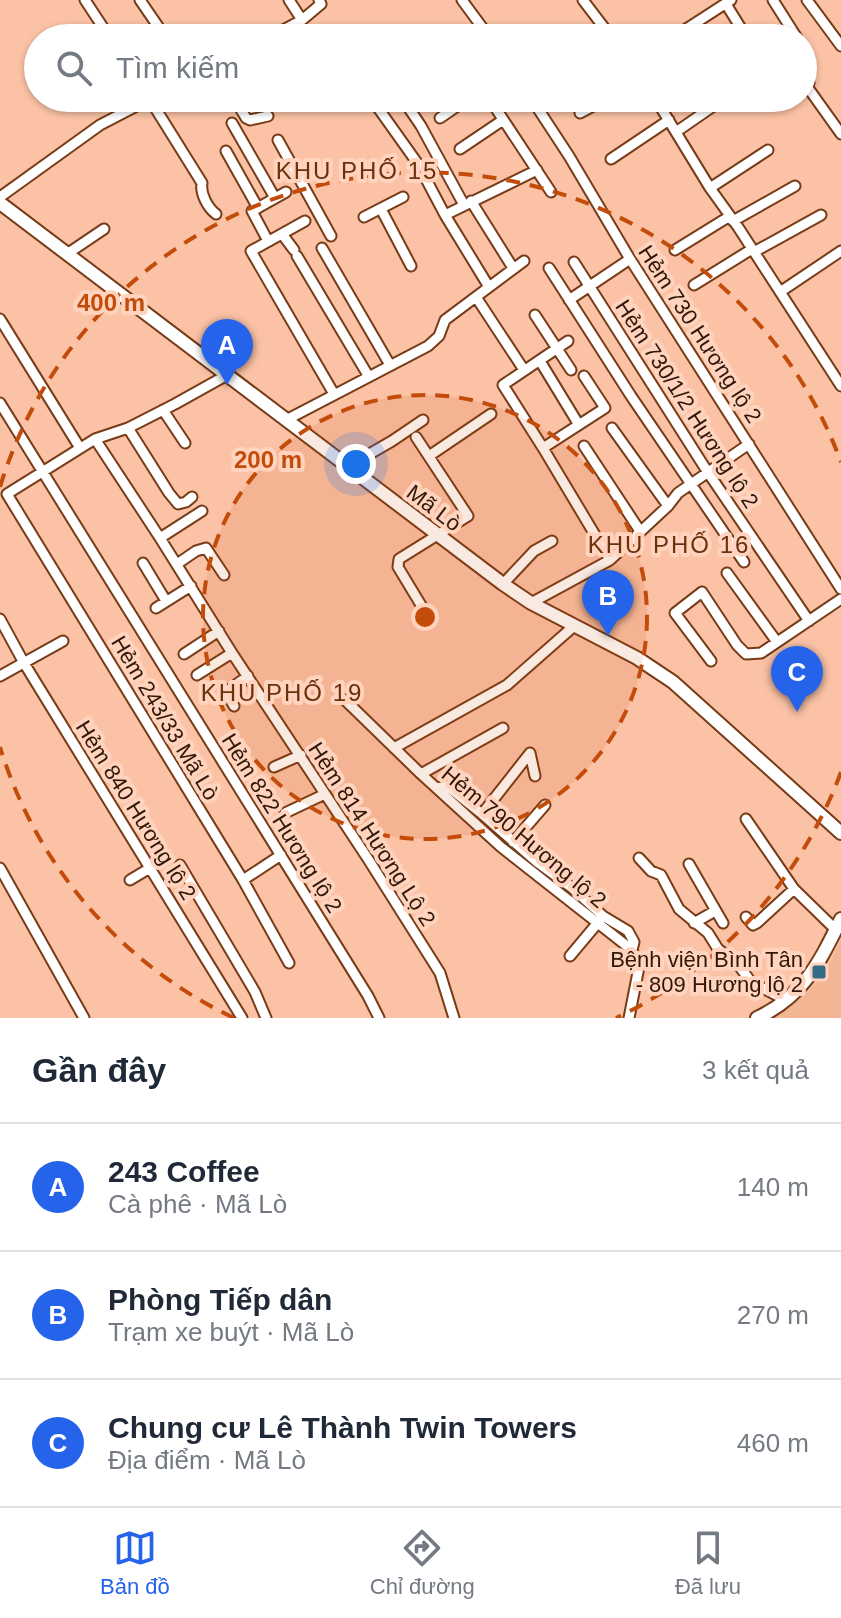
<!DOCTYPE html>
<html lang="vi">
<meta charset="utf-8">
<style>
body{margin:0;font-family:Helvetica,sans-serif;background:#f6f6f7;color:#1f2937}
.you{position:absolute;left:356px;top:464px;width:28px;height:28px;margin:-20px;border:6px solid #fff;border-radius:50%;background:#1a73e8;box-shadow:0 0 0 12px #1a73e833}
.badge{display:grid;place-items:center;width:52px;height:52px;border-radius:50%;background:#2563eb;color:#fff;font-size:26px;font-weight:700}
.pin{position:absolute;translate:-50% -66px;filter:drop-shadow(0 2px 4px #0008)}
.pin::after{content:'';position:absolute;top:42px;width:28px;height:24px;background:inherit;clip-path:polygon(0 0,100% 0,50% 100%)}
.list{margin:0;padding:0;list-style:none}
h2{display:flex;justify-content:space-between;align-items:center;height:104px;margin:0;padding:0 32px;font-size:34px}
h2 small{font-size:26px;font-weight:400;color:#747a83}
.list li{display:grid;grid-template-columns:52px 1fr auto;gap:24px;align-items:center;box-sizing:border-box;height:128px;padding:0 32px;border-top:2px solid #e0e1e3}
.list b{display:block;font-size:30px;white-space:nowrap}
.list p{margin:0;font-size:26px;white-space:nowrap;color:#747a83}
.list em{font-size:26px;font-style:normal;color:#747a83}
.icon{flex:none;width:44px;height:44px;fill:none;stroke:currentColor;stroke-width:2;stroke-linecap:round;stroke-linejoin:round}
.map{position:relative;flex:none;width:841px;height:1018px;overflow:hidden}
.search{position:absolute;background:#fff;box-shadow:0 2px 6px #0004;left:24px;right:24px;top:24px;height:88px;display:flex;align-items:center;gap:20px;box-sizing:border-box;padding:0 28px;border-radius:44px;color:#747a83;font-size:30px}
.sheet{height:488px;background:#fff}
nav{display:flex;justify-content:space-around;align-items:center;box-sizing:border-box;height:112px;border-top:2px solid #e0e1e3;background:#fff;font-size:22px;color:#747a83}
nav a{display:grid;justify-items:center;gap:4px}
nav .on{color:#2563eb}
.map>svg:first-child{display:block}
.built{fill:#f3b695}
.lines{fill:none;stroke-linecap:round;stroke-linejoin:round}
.street-casing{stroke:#773b17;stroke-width:13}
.secondary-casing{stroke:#773b17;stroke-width:16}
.street{stroke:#fff;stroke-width:9}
.secondary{stroke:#fff;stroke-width:12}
.ring{fill:none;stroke:#c34c0b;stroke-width:4;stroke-dasharray:14 10}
.poi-dot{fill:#336d86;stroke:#ffd3bd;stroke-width:3}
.labels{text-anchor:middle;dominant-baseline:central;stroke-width:8;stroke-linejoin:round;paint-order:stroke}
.street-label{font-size:22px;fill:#311708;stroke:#ffd3bd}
.poi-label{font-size:22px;fill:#311708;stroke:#ffd3bd;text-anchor:end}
.neighbourhood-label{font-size:24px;letter-spacing:2px;fill:#6b310a;stroke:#ffd3bd}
.centre{fill:#c34c0b;stroke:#ffd3bd;stroke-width:4}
.ring-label{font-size:24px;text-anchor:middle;font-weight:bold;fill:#c34c0b;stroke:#ffd3bd;stroke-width:8;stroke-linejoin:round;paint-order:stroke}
</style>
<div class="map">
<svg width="841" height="1018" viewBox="0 0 841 1018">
<rect width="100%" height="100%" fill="#fbc2a5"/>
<path class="built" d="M841,939V1018H771L800,999L816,983L829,965Z"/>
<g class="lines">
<defs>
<path id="street" d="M85,0L110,38
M140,0L166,38
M289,0L302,20
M462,0L490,38
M583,0L612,38
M773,0L797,38
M807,0L841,46
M726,4L747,38
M680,33L731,0
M268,38L302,20L321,4L319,0
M803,47L808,56L803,60
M803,73L809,83L806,85L841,134
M149,98L202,183C200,194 208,208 216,214
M234,98L246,118L250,120L268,116
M371,98L418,164L445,215L489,287
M402,98L421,126L464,205
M489,98L551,192
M531,98L569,156L630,259L841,589
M655,98L710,188L738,227L841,386
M580,113L608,98
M440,118L469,98
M232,123L275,198
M676,132L725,98
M278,140L331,236
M460,149L503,120
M226,151L258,208
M611,159L669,120
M710,188L768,150
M0,197L100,125L152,98
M471,201L513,268
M381,209L411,266
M445,215L537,170
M364,217L403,197
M305,221L251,251L334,394
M733,221L795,186
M282,234L294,250
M268,241L252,211L286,192
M322,248L390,365
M675,250L730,216
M754,252L821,215
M67,254L104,229
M297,256L369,377
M574,262L707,471L809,621
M549,268L631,396L744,562
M694,285L752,249
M780,292L841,251
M476,297L524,370
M569,300L630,259
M535,315L571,370
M0,319L80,448
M540,361L579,425
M227,375L175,404L128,428L95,439L7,494L243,880L289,963
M0,403L368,996L379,1018
M163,410L185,443
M286,420L428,346L439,336L445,320L524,261
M128,428L169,493L178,504L186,502L192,497
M612,428L668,506
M416,437L468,516L399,559L398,567L427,615
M95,439L160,538L232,653L368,859L440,973L454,1018
M584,446L640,531
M543,448L605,408L584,376
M429,456L491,414
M347,467L392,441L423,420
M160,538L202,511
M610,560L668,506L678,493L749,444
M143,563L166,601
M177,564L196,551L206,548L224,575
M727,573L777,642
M503,584L534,551L552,541
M531,603L610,560L543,448L503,385L568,341
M156,608L191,586
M0,619L24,663L242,1018
M184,654L219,631
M711,661L675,613L702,592L737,645L746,654L761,653L841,599
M197,675L232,653
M0,676L63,641
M345,700L421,774L501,847L632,950L639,967L629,1018
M234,706L226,692L248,676
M394,748L507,685L574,626
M274,767L301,755
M421,774L503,728
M437,788L447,786L482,814L537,862L571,887L603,916L628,931L634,942L632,950
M285,813L325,794
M482,814L530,753L535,776
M746,819L794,889L836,930
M513,842L545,805
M639,858L651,871L661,875L679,909L708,933L718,949L737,963L751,982L786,1000
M689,864L723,923
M180,865L255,992L266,1018
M0,868L84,1018
M130,880L150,868
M243,880L281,855
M746,917L753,925L757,923L794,889
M694,923L715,911
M570,956L601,919"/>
<path id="secondary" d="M0,203L503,584L531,603L637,658L673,682L841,833
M757,1018C804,996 819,963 841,919"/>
</defs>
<use href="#street" class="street-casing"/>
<use href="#secondary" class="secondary-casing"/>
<use href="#street" class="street"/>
<use href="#secondary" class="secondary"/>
</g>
<circle cx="425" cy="617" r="222" fill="#c34c0b" fill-opacity=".12"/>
<g class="ring">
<circle cx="425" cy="617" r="222"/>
<path d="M841 772A444 444 0 0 1 616 1018M234 1018A444 444 0 0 1 0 747M0 487A444 444 0 0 1 841 462"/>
</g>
<rect class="poi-dot" x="811" y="964" width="16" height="16" rx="4"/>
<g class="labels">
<g class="street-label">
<text transform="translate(700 334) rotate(57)">Hẻm 730 Hương lộ 2</text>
<text transform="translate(687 404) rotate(57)">Hẻm 730/1/2 Hương lộ 2</text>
<text transform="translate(434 508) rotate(37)">Mã Lò</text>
<text transform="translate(165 718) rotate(59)">Hẻm 243/33 Mã Lò</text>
<text transform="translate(136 810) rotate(58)">Hẻm 840 Hương lộ 2</text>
<text transform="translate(282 823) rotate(58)">Hẻm 822 Hương lộ 2</text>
<text transform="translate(372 834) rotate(57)">Hẻm 814 Hương Lộ 2</text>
<text transform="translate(524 837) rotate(40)">Hẻm 790 Hương lộ 2</text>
</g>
<g class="poi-label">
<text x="803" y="959">Bệnh viện Bình Tân<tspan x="803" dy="25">- 809 Hương lộ 2</tspan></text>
</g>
<g class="neighbourhood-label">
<text x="357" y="170">KHU PHỐ 15</text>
<text x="669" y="544">KHU PHỐ 16</text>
<text x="282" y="692">KHU PHỐ 19</text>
</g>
</g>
<circle cx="425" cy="617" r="12" class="centre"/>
<g class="ring-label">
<text x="111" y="311">400 m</text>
<text x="268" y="468">200 m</text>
</g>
</svg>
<div class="you"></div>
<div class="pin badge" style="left:227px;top:385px">A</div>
<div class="pin badge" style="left:608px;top:636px">B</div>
<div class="pin badge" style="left:797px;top:712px">C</div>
<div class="search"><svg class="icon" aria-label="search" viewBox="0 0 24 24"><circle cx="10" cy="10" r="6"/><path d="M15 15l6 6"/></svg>Tìm kiếm</div>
</div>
<section class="sheet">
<h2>Gần đây<small>3 kết quả</small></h2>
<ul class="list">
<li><span class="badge">A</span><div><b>243 Coffee</b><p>Cà phê · Mã Lò</p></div><em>140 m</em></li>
<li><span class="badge">B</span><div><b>Phòng Tiếp dân</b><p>Trạm xe buýt · Mã Lò</p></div><em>270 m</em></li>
<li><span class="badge">C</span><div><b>Chung cư Lê Thành Twin Towers</b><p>Địa điểm · Mã Lò</p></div><em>460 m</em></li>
</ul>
</section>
<nav>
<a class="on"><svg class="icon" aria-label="map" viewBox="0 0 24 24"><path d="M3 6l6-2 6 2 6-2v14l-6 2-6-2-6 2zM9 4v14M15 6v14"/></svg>Bản đồ</a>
<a><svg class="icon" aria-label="directions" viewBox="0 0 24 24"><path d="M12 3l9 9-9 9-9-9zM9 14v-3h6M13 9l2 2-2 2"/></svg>Chỉ đường</a>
<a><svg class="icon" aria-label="saved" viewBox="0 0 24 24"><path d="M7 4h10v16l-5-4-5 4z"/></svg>Đã lưu</a>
</nav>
